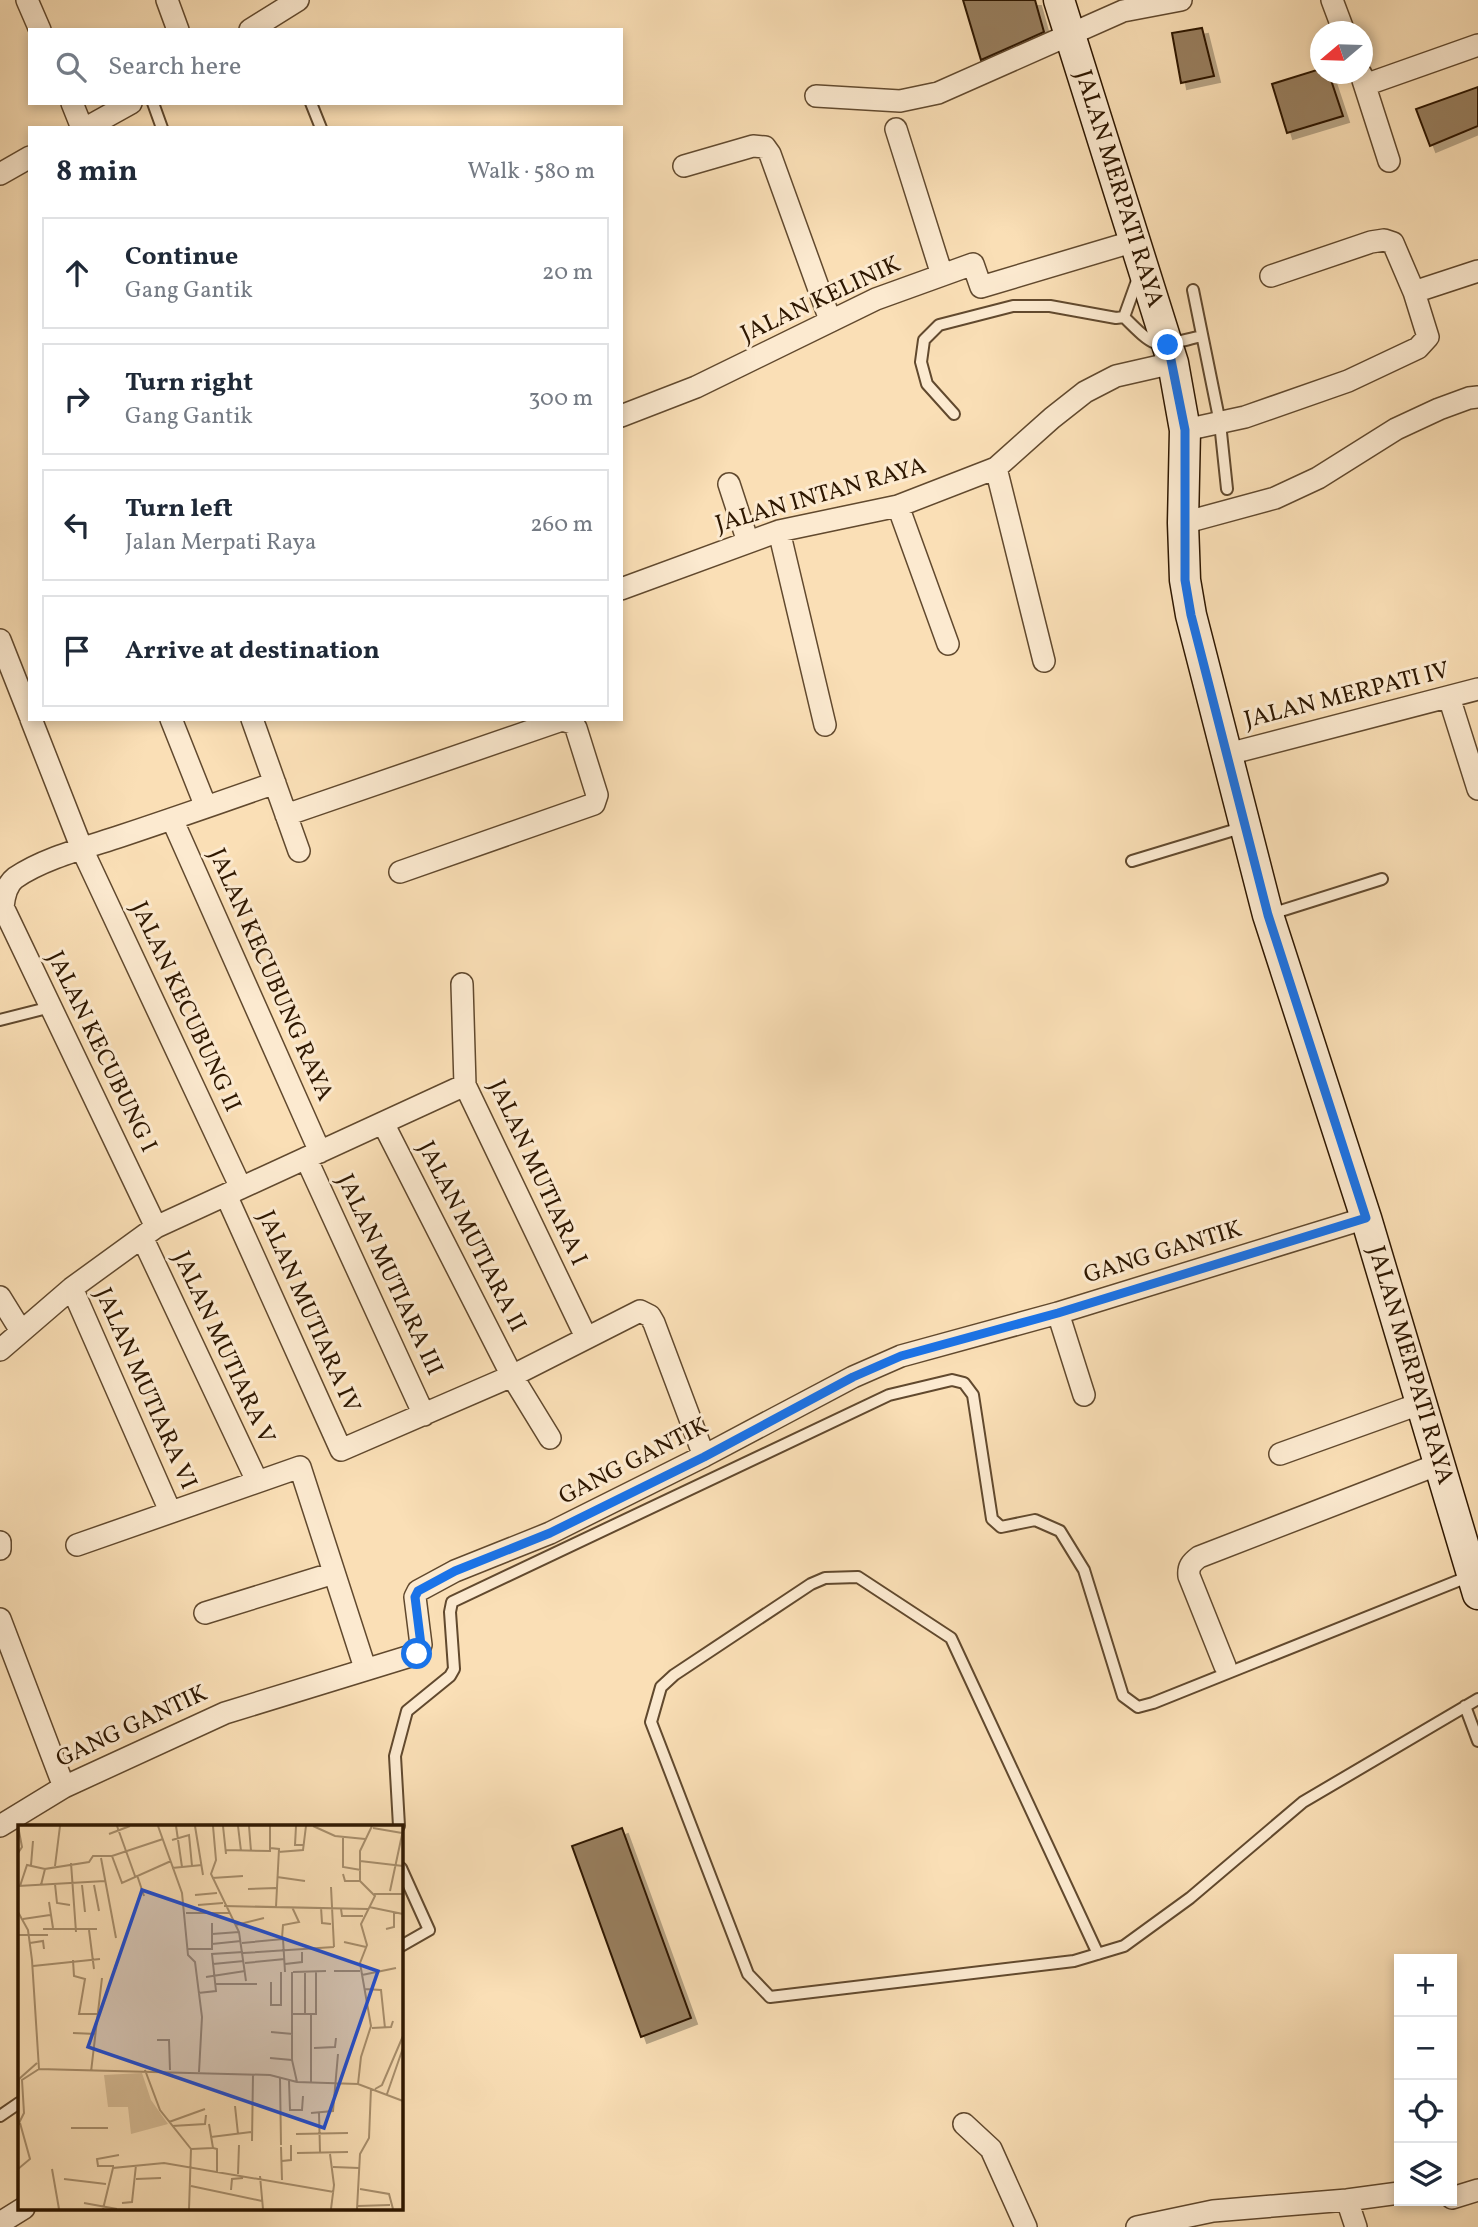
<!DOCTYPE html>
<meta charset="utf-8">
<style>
body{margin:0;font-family:Vollkorn,serif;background:#f6f6f7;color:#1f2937}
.controls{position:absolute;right:21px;bottom:21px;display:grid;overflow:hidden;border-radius:0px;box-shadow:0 4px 10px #0003}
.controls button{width:63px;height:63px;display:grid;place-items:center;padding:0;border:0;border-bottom:2px solid #e0e1e3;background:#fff;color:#1f2937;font:35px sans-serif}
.compass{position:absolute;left:1310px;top:21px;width:63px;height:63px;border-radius:50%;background:#fff;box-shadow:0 4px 10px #0003;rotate:251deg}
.stop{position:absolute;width:21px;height:21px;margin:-16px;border:5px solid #1a73e8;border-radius:50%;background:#fff}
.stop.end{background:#1a73e8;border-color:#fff;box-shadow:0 2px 7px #0008}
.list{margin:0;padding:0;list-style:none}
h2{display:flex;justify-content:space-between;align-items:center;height:91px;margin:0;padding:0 28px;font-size:30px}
h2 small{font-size:23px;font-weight:400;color:#747a83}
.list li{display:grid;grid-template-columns:46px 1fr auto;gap:21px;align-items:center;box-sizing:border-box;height:112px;margin:0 14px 14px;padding:0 14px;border:2px solid #e0e1e3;border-radius:0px}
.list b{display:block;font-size:26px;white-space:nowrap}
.list p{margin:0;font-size:23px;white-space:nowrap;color:#747a83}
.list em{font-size:23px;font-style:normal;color:#747a83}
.icon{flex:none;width:38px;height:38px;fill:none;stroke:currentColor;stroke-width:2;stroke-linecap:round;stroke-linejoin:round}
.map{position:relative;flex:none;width:1478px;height:2227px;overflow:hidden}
.search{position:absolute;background:#fff;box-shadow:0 4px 10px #0003;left:28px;top:28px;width:595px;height:77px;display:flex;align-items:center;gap:18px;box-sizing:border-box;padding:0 24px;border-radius:0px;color:#747a83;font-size:26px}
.panel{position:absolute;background:#fff;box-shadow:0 4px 10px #0003;left:28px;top:126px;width:595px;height:595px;border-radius:0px}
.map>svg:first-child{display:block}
.building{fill:#987f5f;stroke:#2e1700;stroke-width:2;filter:url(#shadow)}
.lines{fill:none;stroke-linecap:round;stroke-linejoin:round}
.lane-casing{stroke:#61492e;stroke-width:14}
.street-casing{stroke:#61492e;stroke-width:24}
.secondary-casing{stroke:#2e1700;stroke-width:33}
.lane{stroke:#fcead0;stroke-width:10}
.street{stroke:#fcead0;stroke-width:21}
.secondary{stroke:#fcead0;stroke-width:30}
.route{stroke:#1a73e8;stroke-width:9}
.labels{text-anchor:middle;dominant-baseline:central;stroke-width:6;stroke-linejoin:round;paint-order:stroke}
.street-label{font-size:24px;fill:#2e1700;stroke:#fcead0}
.inset-road{fill:none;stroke:#a88f6d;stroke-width:2}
.view{fill:#1d4ed8;fill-opacity:0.15;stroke:#1d4ed8;stroke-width:3.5}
.inset-edge{fill:none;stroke:#2e1700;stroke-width:3.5}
</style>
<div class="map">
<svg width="1478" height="2227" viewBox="0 0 1478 2227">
<defs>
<filter id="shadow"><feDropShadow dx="6" dy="6" stdDeviation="0" flood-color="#0004"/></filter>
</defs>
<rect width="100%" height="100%" fill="#fadfb6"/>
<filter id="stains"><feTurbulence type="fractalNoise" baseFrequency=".00286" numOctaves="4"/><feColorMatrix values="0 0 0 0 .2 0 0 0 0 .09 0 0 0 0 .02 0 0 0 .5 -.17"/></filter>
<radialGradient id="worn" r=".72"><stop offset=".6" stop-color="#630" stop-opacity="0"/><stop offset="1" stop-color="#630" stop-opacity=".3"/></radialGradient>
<path class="building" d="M963,0H1035L1044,32L981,60Z
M1202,28L1214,76L1181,83L1172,33Z
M1320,69V74H1329L1343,116L1287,133L1272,84Z
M1478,87V126L1430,146L1416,109Z
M622,1828L691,2018L641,2037L572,1846Z"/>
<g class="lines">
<defs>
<path id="lane" d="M153,103L162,128
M311,103L321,128
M1193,290L1220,423L1227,489
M1124,317C1159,352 1155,347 1202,336
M954,414L927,384L921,362L924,340L939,325L1013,306H1050L1116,318L1124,317L1138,278
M1132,861L1244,827
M1271,914L1382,879
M0,1020L51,1007
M1465,1706L1478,1741
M399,1826L395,1756L407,1711L450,1676L454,1669L450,1612L452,1602L889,1395L952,1380L964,1383L973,1395L992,1519L1001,1527L1035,1520L1060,1531L1084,1570L1123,1696L1138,1707L1153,1703L1470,1576
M401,1868L429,1930L401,1946
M1098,1954L951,1638L858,1577L825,1578L811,1584L674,1675L661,1687L651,1722L748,1974L770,1997L1074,1961L1124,1946L1190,1898L1303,1802L1478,1699
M0,2116L19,2103"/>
<path id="street" d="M27,0L40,30
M167,0L178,30
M1332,0L1344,32
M250,30L298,0
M1361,74L1389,161
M1365,85L1478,45
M816,96L900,101L938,93L1123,11L1181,0
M72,103L82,128
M86,128L131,103
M896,129L942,275
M684,166L753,146L765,147L770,154L830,320
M0,174L30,157
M1414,292L1478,271
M621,416L696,387L876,299L973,264L981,287L1135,241
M1185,430L1245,417L1348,381L1418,348L1428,337L1414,292L1393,243L1384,240L1371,242L1271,276
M996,468L1044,661
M729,484L748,542
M898,506L948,644
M1183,523L1275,498L1318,478L1396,429L1439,409L1469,398L1478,397
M779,531L825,725
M621,589L779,531L898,506L996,468L1052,418L1085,392L1116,376L1173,363
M0,640L30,716
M1449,697L1478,789
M31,719L82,849L241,1188
M171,719L206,807
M252,719L299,851
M1228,754L1478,689
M286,815L562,720L572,723L576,728L597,795L594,804L400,872
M172,819L320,1152
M462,984L465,1085L586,1337
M383,1123L512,1376L550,1438
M306,1158L424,1415
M226,1195L341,1450L512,1376L640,1311L650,1316L654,1323L704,1456
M156,1227L3,907C4,897 6,885 15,878C44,858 88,847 121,836C172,819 224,801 275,783
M142,1237L257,1481
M72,1288L170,1511
M0,1297L21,1331
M1058,1313L1084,1395
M0,1350L72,1288L156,1227L465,1085
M1280,1454L1422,1403
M0,1542V1549
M77,1545L300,1467L365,1668
M205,1613L334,1573
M0,1619L64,1787
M1225,1666L1189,1576C1188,1567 1191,1563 1199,1557L1439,1464
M0,1826L64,1787L225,1713L417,1654L421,1645L415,1597L418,1591L455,1571L550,1533L704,1456L853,1377L901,1356L1058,1313L1366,1218
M964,2124L991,2149L1026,2227
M1452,2198L1478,2190
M1347,2200L1356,2227
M0,2223L24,2208
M1137,2227L1213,2211L1347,2200L1399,2193"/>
<g id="secondary">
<path id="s1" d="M1059,0L1173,363L1185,430L1183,523L1185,580L1191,615L1268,915L1366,1218L1478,1594"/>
</g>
</defs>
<use href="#lane" class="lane-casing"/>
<use href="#street" class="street-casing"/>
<use href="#secondary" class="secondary-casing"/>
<use href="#lane" class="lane"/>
<use href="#street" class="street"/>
<use href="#secondary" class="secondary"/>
</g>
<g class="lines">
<path class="route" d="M417,1654L421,1645L415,1597L418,1591L455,1571L550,1533L704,1457L853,1377L901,1356L1058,1313L1366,1218L1268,915L1191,615L1185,580V430L1168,345"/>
</g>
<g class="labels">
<g class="street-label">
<text stroke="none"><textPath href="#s1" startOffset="198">JALAN MERPATI RAYA</textPath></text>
<text transform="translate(821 300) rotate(-25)">JALAN KELINIK</text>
<text transform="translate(821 496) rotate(-16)">JALAN INTAN RAYA</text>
<text transform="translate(1347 696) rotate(-14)">JALAN MERPATI IV</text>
<text transform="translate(270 975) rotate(66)">JALAN KECUBUNG RAYA</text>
<text transform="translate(185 1007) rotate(65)">JALAN KECUBUNG II</text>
<text transform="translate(101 1052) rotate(64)">JALAN KECUBUNG I</text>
<text transform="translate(537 1173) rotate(65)">JALAN MUTIARA I</text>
<text transform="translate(471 1237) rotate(63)">JALAN MUTIARA II</text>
<text transform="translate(1163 1253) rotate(-17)">GANG GANTIK</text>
<text transform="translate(389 1275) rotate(65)">JALAN MUTIARA III</text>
<text transform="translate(308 1312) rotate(66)">JALAN MUTIARA IV</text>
<text transform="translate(223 1348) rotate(65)">JALAN MUTIARA V</text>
<text stroke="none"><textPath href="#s1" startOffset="1416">JALAN MERPATI RAYA</textPath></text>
<text transform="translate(145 1389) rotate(66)">JALAN MUTIARA VI</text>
<text transform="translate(634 1462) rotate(-27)">GANG GANTIK</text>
<text transform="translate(132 1727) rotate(-25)">GANG GANTIK</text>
</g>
</g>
<g transform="translate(18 1825)">
<rect width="385" height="385" fill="#fadfb6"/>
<path d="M124,248L133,275L150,299L113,309L110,282H90L86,250Z" fill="#d7bd97"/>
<path class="inset-road" d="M99,1L117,51M140,1L164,68L170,130L177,137L184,192L181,247M158,1L164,42M177,1L185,50M195,1L198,35L193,49L221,107L228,156M205,1L208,29M220,1L223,26M231,1L233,26M278,1L277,20H286M295,1L317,11L347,14M355,3L384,8M91,9L112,1M325,12V42L343,45M154,15L171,10L174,41M252,23L261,24L258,82M208,25L252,26V1M260,27L285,25L288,1M0,28L4,22L0,1M94,31L104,58L153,36M83,33L98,113M342,36L385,41M53,38L58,107M13,40L15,16M37,41L42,1M154,43L184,40M325,49L327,56H342M119,50L126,71M259,52L287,56M194,53L225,51M37,59L39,78L52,80M23,60L27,44L71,37L75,31H94L145,14M64,60L67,87M76,60L81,86M0,61L87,56M2,61L9,40L27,44M313,62L316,122M230,64L258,63M372,66L385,5M356,69H385M177,70L199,68M31,77L35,103M180,80L205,78M206,81L350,84M303,82L304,98L313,99M351,82L385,89M323,84L324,91H345M0,87L10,105L14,135L21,244L252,250L279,257L340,259L385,276M168,88H212M5,94L32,90M218,100L246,93M25,104H79M368,104L376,102V87M71,105L76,144M194,109L221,107M0,110H30M264,113L265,100L281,97L274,82M326,117L348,122M12,118L25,116L26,124M224,118L265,114L267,147M194,119L223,116M170,124H194V98M225,128L316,122M55,135L56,151L67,154L61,189H82M227,138L267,134M195,139L226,136M267,139L284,137V127M15,141L82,134M316,146H342M274,147V235L279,257M275,147L308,146M287,147V189M344,150L378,143M188,152L227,146M253,157V180H263V147M197,159H239M347,164L363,165L367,203M180,168L198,166L194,129L225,127M275,189H298V146M293,189V257M354,203L373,202L375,196M253,207L275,209M55,208L78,209M139,215H151L152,245M296,223L317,222L318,213M252,233L274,235M127,245L142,285L173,324L171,384M73,247L84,153M262,253L263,320M271,256L272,285H284L285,271M340,259L343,232L353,201L342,138L349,120L343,99L357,71L342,56V26L354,1M357,264L364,260L385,211M369,269L385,223M217,281L220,309M293,288L315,286L320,229M301,288L302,327M0,295L1,254L19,238M151,297L187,284M191,299L195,323L199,324V347M0,300L6,288L4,255L21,244M154,301L187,299L188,290M53,303H90M278,309L330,308M193,312L233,307M234,316L235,249M263,322L264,355M173,324L195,323M279,328L330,327M312,329L316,360L313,384M264,336L273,335V320M96,341H80L79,334L101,330M315,342L341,343M0,344L12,334L2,298M34,344L41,384M220,349L221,320M242,351L245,384M46,354L88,359M118,354L143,353M173,361L244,376M342,364L371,369L375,384M213,365L214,354L225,353M66,378L99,384M104,378L114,377L118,340M340,381L372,380M85,384L95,343L146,338L316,367M339,384L342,329L351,313L353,263"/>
<path class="view" d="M124,65L360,146L306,303L70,222Z"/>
<rect width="385" height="385" class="inset-edge"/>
</g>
<rect width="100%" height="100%" filter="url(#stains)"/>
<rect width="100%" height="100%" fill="url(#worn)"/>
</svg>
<div class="controls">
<button>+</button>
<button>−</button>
<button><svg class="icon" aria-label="locate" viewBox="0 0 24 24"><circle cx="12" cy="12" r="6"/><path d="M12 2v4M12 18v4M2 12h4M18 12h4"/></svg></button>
<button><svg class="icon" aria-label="layers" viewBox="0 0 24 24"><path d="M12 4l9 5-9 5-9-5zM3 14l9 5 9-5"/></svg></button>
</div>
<svg class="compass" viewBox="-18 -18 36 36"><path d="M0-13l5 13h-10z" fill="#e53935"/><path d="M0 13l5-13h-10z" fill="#747a83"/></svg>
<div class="stop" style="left:417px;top:1654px"></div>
<div class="stop end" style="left:1168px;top:345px"></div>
<div class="search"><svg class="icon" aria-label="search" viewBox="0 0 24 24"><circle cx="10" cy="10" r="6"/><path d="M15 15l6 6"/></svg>Search here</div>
<section class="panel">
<h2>8 min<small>Walk · 580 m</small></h2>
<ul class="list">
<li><svg class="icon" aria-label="ahead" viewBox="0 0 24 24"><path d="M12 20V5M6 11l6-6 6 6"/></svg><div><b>Continue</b><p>Gang Gantik</p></div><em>20 m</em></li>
<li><svg class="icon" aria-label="right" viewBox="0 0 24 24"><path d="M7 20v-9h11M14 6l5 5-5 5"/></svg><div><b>Turn right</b><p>Gang Gantik</p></div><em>300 m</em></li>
<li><svg class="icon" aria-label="left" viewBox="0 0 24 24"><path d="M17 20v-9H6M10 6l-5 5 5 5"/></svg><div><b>Turn left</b><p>Jalan Merpati Raya</p></div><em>260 m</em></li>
<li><svg class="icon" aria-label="arrive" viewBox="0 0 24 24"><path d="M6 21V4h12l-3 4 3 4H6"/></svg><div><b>Arrive at destination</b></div></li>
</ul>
</section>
</div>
